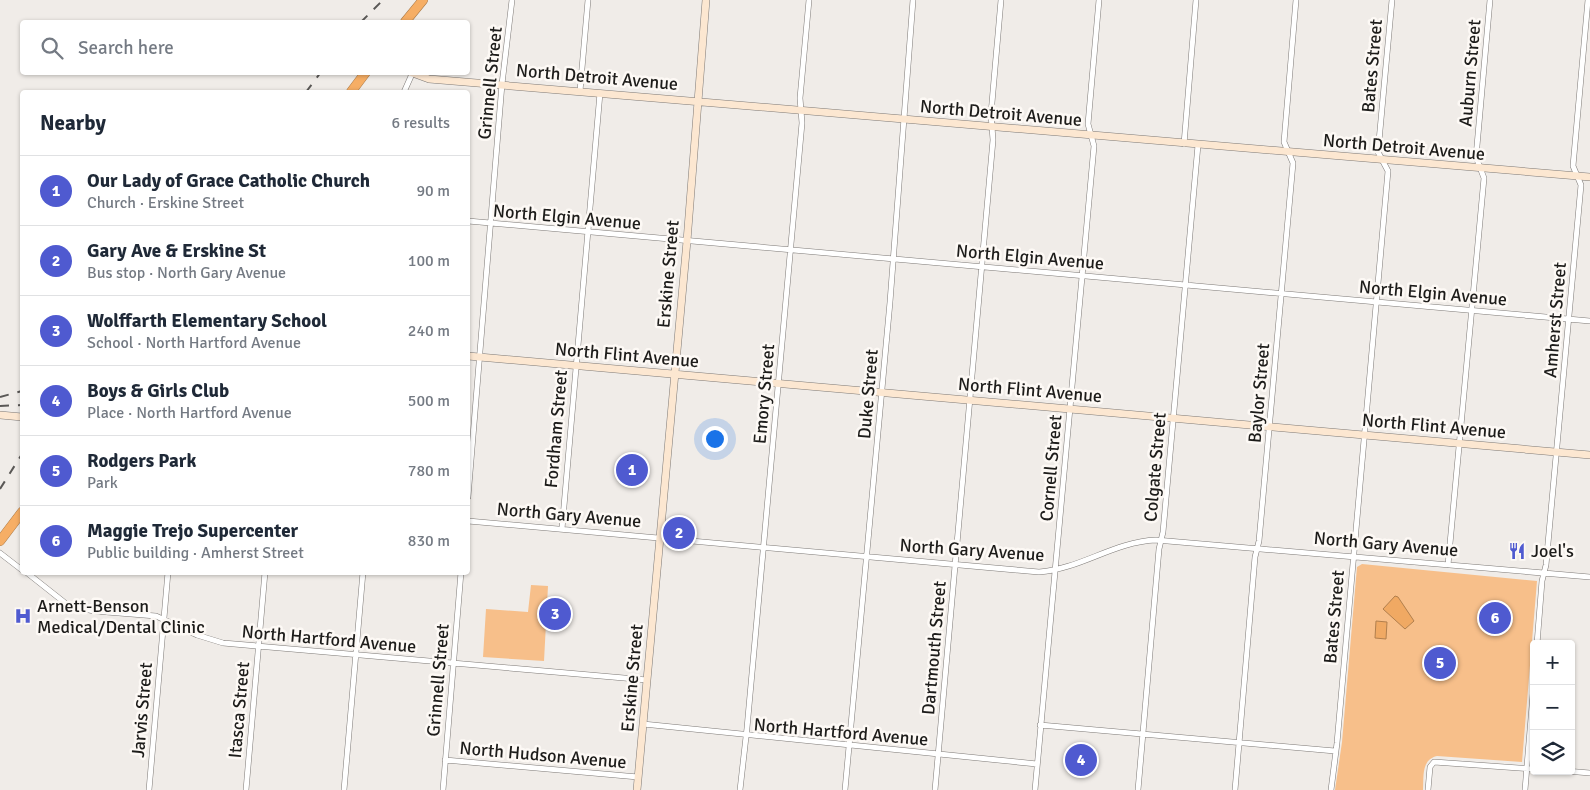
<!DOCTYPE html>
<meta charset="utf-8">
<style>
:root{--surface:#fff;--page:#f2f2f3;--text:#1f2937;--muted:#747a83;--line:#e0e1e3;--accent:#4f5ad0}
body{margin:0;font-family:Signika,sans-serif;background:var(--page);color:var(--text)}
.controls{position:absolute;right:15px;bottom:15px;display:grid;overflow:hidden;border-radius:5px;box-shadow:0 1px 4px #0004}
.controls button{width:45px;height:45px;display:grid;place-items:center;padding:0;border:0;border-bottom:1px solid var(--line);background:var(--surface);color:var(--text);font:25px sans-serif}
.you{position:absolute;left:714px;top:438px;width:18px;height:18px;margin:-12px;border:4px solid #fff;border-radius:50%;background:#1a73e8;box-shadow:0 0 0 8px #1a73e833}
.badge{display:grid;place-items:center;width:32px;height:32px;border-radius:50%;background:var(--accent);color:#fff;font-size:16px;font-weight:700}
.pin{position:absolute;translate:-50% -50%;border:2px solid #fff;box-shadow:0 1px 5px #0006}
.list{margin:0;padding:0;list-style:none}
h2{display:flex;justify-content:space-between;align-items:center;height:65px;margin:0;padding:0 20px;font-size:21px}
h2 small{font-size:16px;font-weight:400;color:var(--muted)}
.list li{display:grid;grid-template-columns:32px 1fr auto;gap:15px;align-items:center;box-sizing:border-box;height:70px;padding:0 20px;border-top:1px solid var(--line)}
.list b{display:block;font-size:19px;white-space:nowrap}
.list p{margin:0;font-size:16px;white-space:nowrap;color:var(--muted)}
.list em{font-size:16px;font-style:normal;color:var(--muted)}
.icon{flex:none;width:28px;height:28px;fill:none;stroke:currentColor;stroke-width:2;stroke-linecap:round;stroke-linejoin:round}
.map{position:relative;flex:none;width:1590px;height:790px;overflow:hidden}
.search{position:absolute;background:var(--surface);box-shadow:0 1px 4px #0004;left:20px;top:20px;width:450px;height:55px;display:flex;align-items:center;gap:12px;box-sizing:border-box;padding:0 18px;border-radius:5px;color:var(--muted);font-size:19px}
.panel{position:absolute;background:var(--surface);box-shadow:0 1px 4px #0004;left:20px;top:90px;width:450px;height:485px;border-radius:5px}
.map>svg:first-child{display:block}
</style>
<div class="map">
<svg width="1590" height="790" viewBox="0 0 1590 790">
<rect width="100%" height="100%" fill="#f0ece8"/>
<path fill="#f7bf8a" d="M1362,564L1537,581L1522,762L1437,756C1421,760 1424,776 1423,790H1335L1342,742L1357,567Z
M531,585L548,586L544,661L483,657L486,609L528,612Z"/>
<path fill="#f0a963" stroke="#b17f4d" d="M1395,596L1398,597L1414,621L1405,629L1383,609Z
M1376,621L1387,622L1386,639L1375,638Z"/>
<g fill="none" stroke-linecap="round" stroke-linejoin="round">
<g stroke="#7d7976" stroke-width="6">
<path id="street" d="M580,91L588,0
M404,92L412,74
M1184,144L1196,0
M468,221L1590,321
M468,497L502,84L512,0
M468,521L1039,572C1081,569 1113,542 1156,540L1590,577
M562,529L600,93
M0,553L22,570
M1448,565L1484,178L1476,157L1490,0
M26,572L69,606L94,611L156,616L197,635L223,643L647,680
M1537,644L1542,581L1546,565L1581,185L1573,166L1588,0
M643,724L1037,764
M1040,725L1335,751
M445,760L638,777
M1566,771L1590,773
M149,790L168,572
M246,790L265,572
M344,790L363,572
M443,790L461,572
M740,790L747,728L802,123L800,98L809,0
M845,790L890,302L913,0
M935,790L993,140L991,114L1001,0
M1035,790L1094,146L1088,124L1099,0
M1138,790L1159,549L1163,532L1198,145
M1235,790L1255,557L1259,541L1293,163L1284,142L1296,0
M1331,790L1337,743L1388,171L1378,152L1392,0
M1428,790L1430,767L1434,762L1534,769
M1525,790L1534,682"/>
</g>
<g stroke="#7d7976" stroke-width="8">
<path id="secondary" d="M410,72L429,79L1590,177
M468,356L1590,455
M0,415L22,417
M637,790L687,241L706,0"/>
</g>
<g stroke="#aa7b4b" stroke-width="10">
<path id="highway" d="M405,22L423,0
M351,92L366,72
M0,541L22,512"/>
</g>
<use href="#street" stroke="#fff" stroke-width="5"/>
<use href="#secondary" stroke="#fce7d1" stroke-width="7"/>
<use href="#highway" stroke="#f6ae65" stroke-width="9"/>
<path stroke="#5a5856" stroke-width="2" stroke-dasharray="9 9" stroke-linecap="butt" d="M361,22L383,0
M306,92L321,72
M0,397L22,391
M0,406L22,405
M0,489L22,454"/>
</g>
<defs>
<g id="restaurant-bare" transform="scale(1.35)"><path d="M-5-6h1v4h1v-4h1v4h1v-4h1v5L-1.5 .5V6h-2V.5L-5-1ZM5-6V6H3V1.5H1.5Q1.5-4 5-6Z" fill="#4f5ad0" stroke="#fdf9f5" stroke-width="2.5" paint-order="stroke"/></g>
<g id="hospital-bare" transform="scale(1.35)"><path d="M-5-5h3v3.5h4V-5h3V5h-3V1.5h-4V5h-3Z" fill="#4f5ad0" stroke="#fdf9f5" stroke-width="2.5" paint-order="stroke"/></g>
</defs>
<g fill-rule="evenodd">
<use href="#restaurant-bare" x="1517" y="551"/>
<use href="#hospital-bare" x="23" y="616"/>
</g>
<g text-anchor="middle" stroke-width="5" stroke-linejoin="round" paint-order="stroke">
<g font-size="18" fill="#1d1c1a" stroke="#fdf9f5">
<text transform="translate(1372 66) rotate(-85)" y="6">Bates Street</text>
<text transform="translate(1470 73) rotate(-85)" y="6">Auburn Street</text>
<text transform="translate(597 77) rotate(5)" y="6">North Detroit Avenue</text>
<text transform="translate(490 83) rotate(-84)" y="6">Grinnell Street</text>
<text transform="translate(1001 113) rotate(5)" y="6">North Detroit Avenue</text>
<text transform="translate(1404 147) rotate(5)" y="6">North Detroit Avenue</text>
<text transform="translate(567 217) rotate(5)" y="6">North Elgin Avenue</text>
<text transform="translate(1030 257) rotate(5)" y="6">North Elgin Avenue</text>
<text transform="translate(668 274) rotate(-85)" y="6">Erskine Street</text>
<text transform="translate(1433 293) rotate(5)" y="6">North Elgin Avenue</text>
<text transform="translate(1555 320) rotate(-85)" y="6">Amherst Street</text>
<text transform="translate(627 355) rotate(5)" y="6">North Flint Avenue</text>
<text transform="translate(1030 390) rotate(5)" y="6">North Flint Avenue</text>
<text transform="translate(1259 393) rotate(-85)" y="6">Baylor Street</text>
<text transform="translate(764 394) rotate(-85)" y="6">Emory Street</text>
<text transform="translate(868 394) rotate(-85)" y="6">Duke Street</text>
<text transform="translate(1434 426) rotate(5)" y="6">North Flint Avenue</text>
<text transform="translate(556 429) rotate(-85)" y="6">Fordham Street</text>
<text transform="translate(1155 467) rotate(-85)" y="6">Colgate Street</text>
<text transform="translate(1051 468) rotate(-85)" y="6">Cornell Street</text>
<text transform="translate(569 515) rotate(5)" y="6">North Gary Avenue</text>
<text transform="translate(1386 544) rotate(5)" y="6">North Gary Avenue</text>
<text transform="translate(972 550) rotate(4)" y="6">North Gary Avenue</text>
<text transform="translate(1334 617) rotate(-85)" y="6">Bates Street</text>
<text transform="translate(329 639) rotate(5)" y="6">North Hartford Avenue</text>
<text transform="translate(934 648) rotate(-85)" y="6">Dartmouth Street</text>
<text transform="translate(632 678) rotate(-85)" y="6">Erskine Street</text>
<text transform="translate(438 680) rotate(-85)" y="6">Grinnell Street</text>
<text transform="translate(142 710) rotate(-85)" y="6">Jarvis Street</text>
<text transform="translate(239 710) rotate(-85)" y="6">Itasca Street</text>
<text transform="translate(841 732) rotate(5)" y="6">North Hartford Avenue</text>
<text transform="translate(543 755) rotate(5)" y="6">North Hudson Avenue</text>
</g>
<g font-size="18" fill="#1d1c1a" stroke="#fdf9f5" text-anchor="start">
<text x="1531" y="557">Joel's</text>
<text x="37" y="612">Arnett-Benson<tspan x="37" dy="21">Medical/Dental Clinic</tspan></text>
</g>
</g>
</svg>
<div class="controls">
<button>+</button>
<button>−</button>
<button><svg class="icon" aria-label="layers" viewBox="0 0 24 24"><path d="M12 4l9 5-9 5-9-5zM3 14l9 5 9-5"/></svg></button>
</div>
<div class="you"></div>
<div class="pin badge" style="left:632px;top:470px">1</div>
<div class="pin badge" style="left:679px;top:533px">2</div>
<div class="pin badge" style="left:555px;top:614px">3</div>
<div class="pin badge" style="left:1081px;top:760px">4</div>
<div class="pin badge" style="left:1440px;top:663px">5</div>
<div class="pin badge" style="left:1495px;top:618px">6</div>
<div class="search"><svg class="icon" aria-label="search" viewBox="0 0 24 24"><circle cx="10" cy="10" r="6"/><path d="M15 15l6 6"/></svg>Search here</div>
<section class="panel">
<h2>Nearby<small>6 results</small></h2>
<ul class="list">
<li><span class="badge">1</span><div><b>Our Lady of Grace Catholic Church</b><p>Church · Erskine Street</p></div><em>90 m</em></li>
<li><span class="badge">2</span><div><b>Gary Ave &amp; Erskine St</b><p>Bus stop · North Gary Avenue</p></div><em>100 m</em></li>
<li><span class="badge">3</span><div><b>Wolffarth Elementary School</b><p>School · North Hartford Avenue</p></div><em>240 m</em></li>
<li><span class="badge">4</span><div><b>Boys &amp; Girls Club</b><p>Place · North Hartford Avenue</p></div><em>500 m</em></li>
<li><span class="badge">5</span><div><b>Rodgers Park</b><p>Park</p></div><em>780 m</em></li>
<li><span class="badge">6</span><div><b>Maggie Trejo Supercenter</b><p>Public building · Amherst Street</p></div><em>830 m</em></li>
</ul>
</section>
</div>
